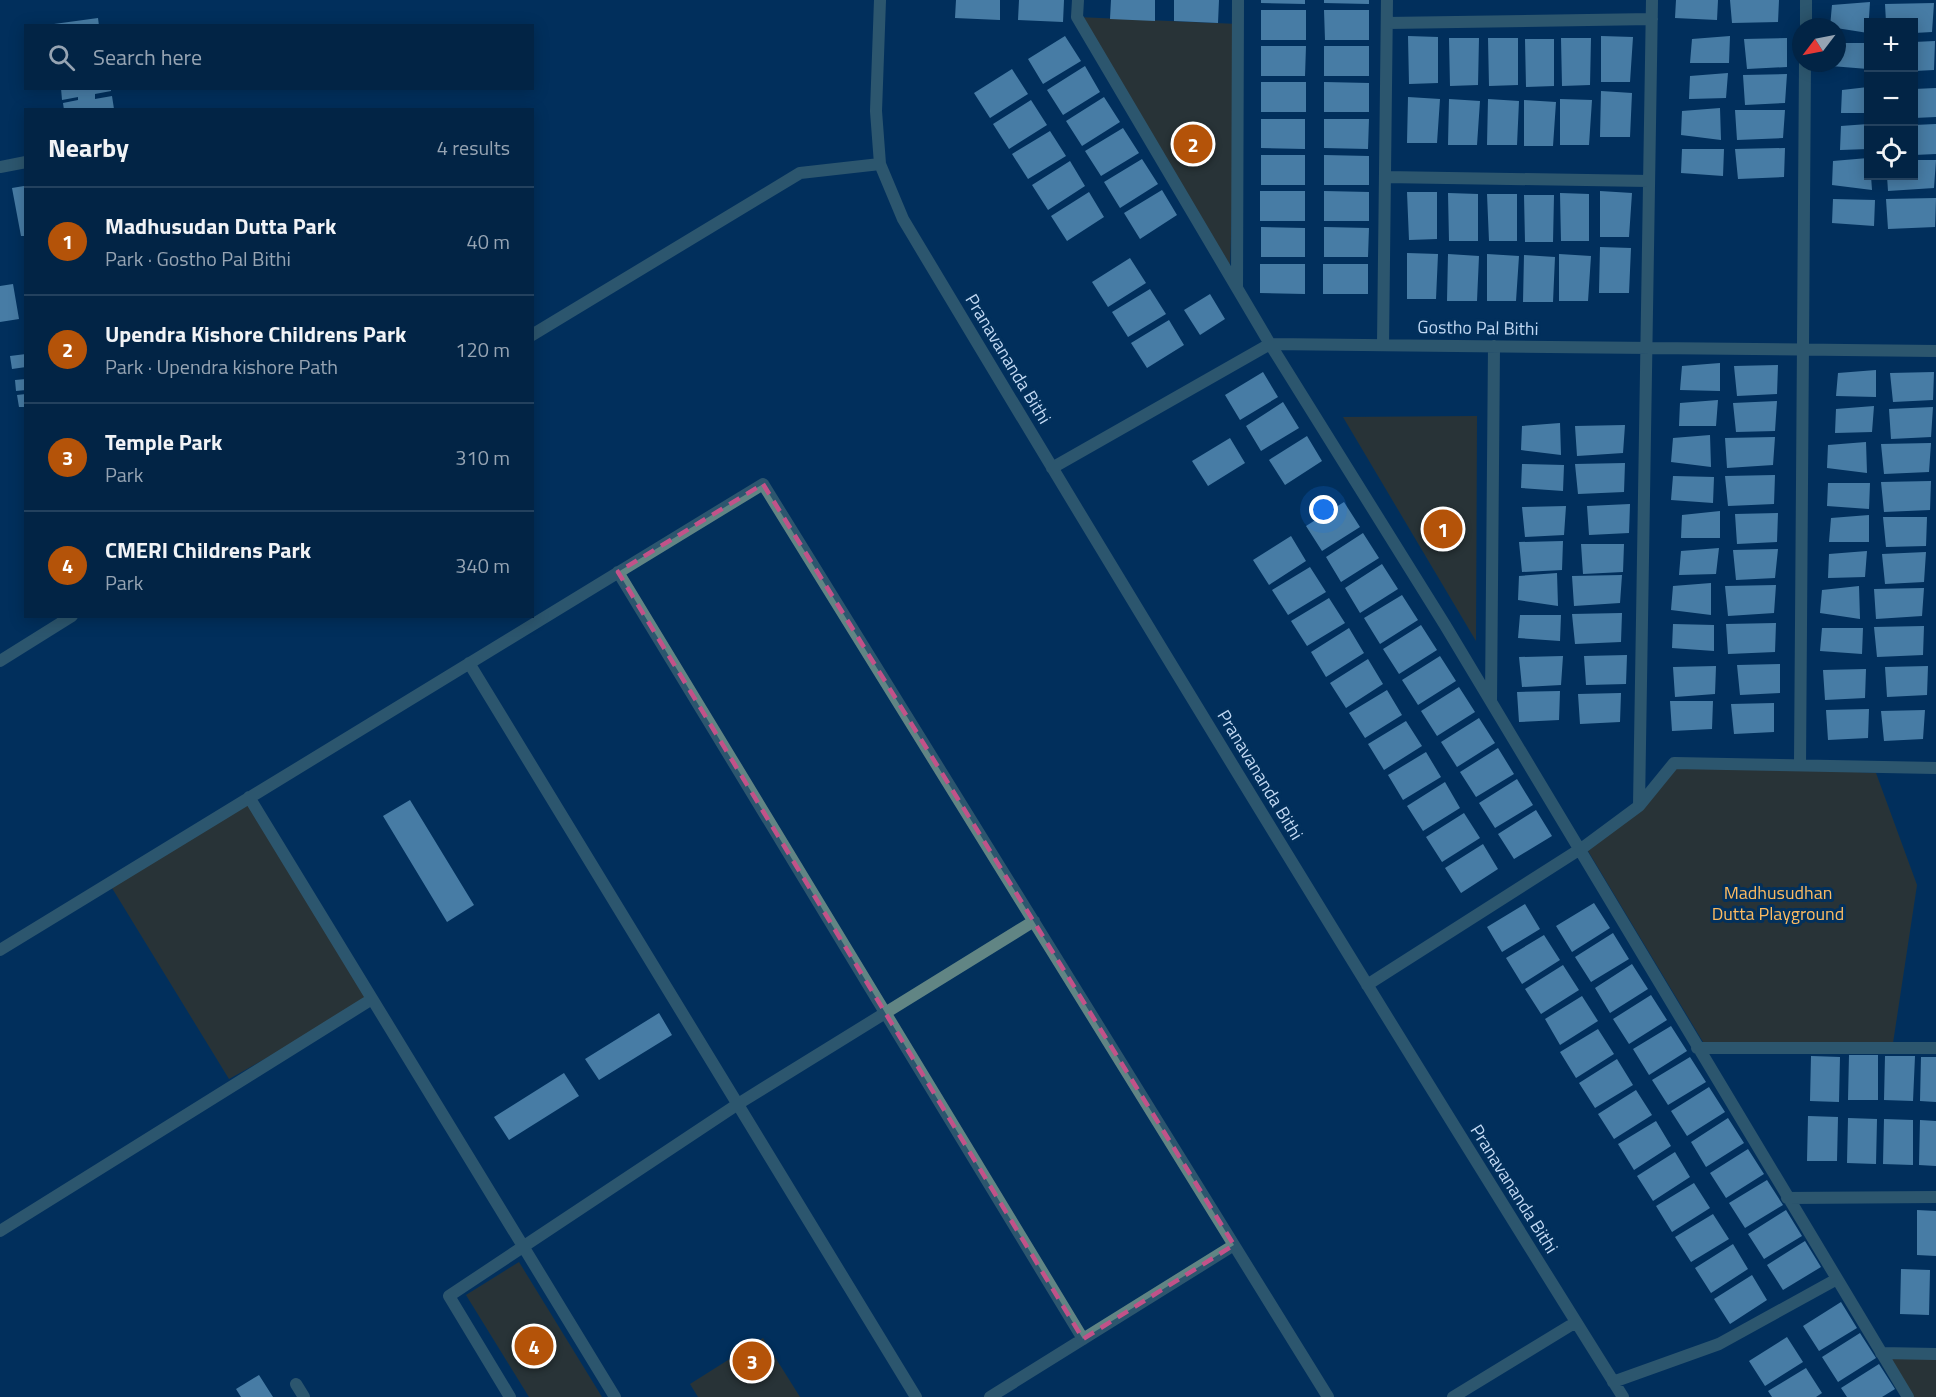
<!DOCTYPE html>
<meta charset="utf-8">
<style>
:root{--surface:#022445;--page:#0c2c4c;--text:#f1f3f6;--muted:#96a4b3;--line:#23415e;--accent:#b45309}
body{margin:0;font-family:"Titillium Web",sans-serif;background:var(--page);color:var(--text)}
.controls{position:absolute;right:18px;top:18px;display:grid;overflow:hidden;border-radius:0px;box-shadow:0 3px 15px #0003}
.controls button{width:54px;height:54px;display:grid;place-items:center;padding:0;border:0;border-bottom:2px solid var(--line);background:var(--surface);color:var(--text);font:30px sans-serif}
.compass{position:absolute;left:1792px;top:18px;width:54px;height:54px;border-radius:50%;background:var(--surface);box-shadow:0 3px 15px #0003;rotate:238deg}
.you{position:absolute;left:1324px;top:510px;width:21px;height:21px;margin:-15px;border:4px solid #fff;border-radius:50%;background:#1a73e8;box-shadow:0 0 0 9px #1a73e833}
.badge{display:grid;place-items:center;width:39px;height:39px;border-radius:50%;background:var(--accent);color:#fff;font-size:20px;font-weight:700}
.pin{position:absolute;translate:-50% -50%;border:3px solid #fff;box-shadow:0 2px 6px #0006}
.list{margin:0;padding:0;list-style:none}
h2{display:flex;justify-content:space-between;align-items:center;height:78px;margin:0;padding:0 24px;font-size:26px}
h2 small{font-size:20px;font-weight:400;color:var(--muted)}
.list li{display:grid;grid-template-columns:39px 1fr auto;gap:18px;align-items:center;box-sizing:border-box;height:108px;padding:0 24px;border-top:2px solid var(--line)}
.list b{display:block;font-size:22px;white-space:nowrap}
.list p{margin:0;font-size:20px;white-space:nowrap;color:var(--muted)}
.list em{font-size:20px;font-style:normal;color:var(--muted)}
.icon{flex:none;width:33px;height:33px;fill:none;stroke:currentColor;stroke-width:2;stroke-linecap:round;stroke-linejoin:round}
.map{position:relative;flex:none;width:1936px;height:1397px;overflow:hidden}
.search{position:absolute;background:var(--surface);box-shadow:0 3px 15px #0003;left:24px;top:24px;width:510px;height:66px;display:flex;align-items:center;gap:15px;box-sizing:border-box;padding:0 21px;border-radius:0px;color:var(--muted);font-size:22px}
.panel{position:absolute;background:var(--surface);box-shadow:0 3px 15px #0003;left:24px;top:108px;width:510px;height:510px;border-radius:0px}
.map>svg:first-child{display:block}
</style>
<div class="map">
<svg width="1936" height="1397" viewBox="0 0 1936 1397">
<rect width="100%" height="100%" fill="#02305c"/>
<path fill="#573909" d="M1077,17L1238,24L1230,265Z
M1477,416L1476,641L1343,417Z
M1682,763L1876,773L1917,885L1893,1043L1703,1042L1585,846Z
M249,797L372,999L229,1079L112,888Z
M519,1262L602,1397H529L466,1295Z
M763,1338L800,1397H698L690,1384Z
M1881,1353L1936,1354V1397H1908Z"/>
<path fill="#9cdafd" d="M956,0H1000V20L955,18Z
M1019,0H1064L1063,22L1018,20Z
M1111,0H1155V21L1110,19Z
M1174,0H1219L1218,23L1174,21Z
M1261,0H1305V4L1261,3Z
M1324,0H1369V4L1324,3Z
M1676,0H1718L1717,20L1675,18Z
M1730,0H1779L1778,22L1732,23Z
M1870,2L1868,33L1830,27L1832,5Z
M1934,3L1932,32L1914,33V22H1886L1885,4Z
M1261,10H1306V40H1261Z
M1324,10H1369V40H1325Z
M98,18L99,26H54V24Z
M1065,36L1081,61L1043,84L1028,59Z
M1408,36L1438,37V83L1409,84Z
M1601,36L1633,37L1630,82H1601Z
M1730,36L1729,63H1690L1692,39Z
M1449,38H1479L1478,85L1450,86Z
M1488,38H1518V85L1489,86Z
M1561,38H1591L1590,85L1562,86Z
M1787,38V67L1747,69L1744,39Z
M1525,39H1554V86L1526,87Z
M1935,41L1934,70L1914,71V42Z
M1837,43H1868V69L1831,66V63H1837Z
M1261,46H1306L1305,76H1261Z
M1324,46H1369V76H1324Z
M1085,66L1100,92L1063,115L1047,90Z
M1012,69L1028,94L990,118L974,93Z
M1728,73L1726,98L1689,99L1690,76Z
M1787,74L1785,103L1745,105L1743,75Z
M1261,82H1306V112H1261Z
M1324,82L1369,83V112H1324Z
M1868,87V113H1841L1842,90Z
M61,88H111V91L95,94V99L112,96L114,109L64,110L63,103L78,100V97L62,100Z
M1936,88V117L1914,118V89Z
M1601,91L1632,93L1630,137H1600Z
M1104,97L1120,122L1082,146L1066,121Z
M1408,97L1440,99L1437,143H1407Z
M1449,99L1480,101L1477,145H1448Z
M1488,99L1519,101L1517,145H1487Z
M1560,99L1592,100L1589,145H1560Z
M1031,100L1047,125L1009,149L993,124Z
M1524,100L1556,102L1553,146H1524Z
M1720,108L1721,140L1681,135L1682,111Z
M1735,110H1785L1783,138L1737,140Z
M1261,119H1305V149L1261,148Z
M1324,119H1369L1368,149L1324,148Z
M1868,124V149L1840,150L1841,126Z
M1936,124V154L1914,155V125Z
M1123,128L1139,153L1101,176L1085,151Z
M1050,131L1066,156L1028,179L1012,154Z
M1785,148L1784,177L1738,179L1735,149Z
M1682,149H1724L1723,176L1681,173Z
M1261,155H1305V185H1261Z
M1324,155L1369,156V185H1324Z
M1868,158V176H1871L1872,190L1832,185L1833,161Z
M1142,159L1158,184L1120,208L1104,182Z
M1914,160H1936L1934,188L1888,191L1887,176H1914Z
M1070,161L1085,186L1048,210L1032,185Z
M24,186L26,236H21L12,188Z
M1162,190L1177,215L1140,239L1124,213Z
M1260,191H1305V221H1260Z
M1324,191L1369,192V221H1324Z
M1600,191L1632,193L1629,237H1600Z
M1089,192L1104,217L1067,241L1051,216Z
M1407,192H1437V239L1409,240Z
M1448,193L1478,194V241H1449Z
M1560,193L1589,194V241H1561Z
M1487,194H1517V241H1489Z
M1524,195H1554L1553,242H1525Z
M1936,198L1935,227L1888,229L1886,199Z
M1833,199L1875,200L1874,226L1832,223Z
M1261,227L1305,228V257H1261Z
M1324,227L1369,228L1368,257H1324Z
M1600,247L1631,248L1629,293H1599Z
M1407,253L1438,254L1436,299H1407Z
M1448,254L1479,256L1477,301H1447Z
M1487,254L1519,256L1516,301H1487Z
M1559,254L1591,256L1588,301H1559Z
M1524,255L1555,257L1553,302H1523Z
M1130,258L1146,283L1108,307L1092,282Z
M1260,264H1305V294L1260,293Z
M1323,264H1368V294H1323Z
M13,284L19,319L0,322V286Z
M1150,289L1166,314L1128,337L1112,312Z
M1210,294L1225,319L1200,335L1184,310Z
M1169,320L1184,345L1147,368L1131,343Z
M26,354V367L12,369L10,356Z
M1720,363V391L1680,390L1682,366Z
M1778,365L1777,394L1737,396L1734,366Z
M1876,370V397L1836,396L1838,373Z
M1263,372L1278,397L1240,420L1225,395Z
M1934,372L1933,400L1893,402L1890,373Z
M26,379V390L16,391L15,380Z
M26,394V407H19L17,395Z
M1718,400L1716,426H1679L1680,403Z
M1777,401L1775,431L1736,432L1733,403Z
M1283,402L1299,428L1261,451L1246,426Z
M1874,406L1872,432L1835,433L1836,409Z
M1933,407L1931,437L1891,439L1889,409Z
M1560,423L1561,455L1521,450L1522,426Z
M1625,425L1623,453L1577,456L1575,426Z
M1710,435L1711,467L1671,462L1673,438Z
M1307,436L1322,461L1285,485L1269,460Z
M1775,437L1773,465L1727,468L1725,438Z
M1230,438L1245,463L1208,486L1192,461Z
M1866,442L1867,473L1827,468L1828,445Z
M1931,443L1929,472L1884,474L1881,444Z
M1625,463L1624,492L1578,494L1575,464Z
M1522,464L1564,465L1563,491L1521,488Z
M1775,475L1774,504L1728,506L1725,476Z
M1673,476L1714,477L1713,503L1671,500Z
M1931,481L1930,510L1884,512L1881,482Z
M1828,483H1870L1869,509L1827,506Z
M1344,502L1360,527L1322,551L1306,526Z
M1630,504L1629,533L1589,535L1587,506Z
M1566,506L1564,535L1525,537L1522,507Z
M1720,511V538H1681L1682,515Z
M1778,513L1777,542L1737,544L1735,514Z
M1869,515V542H1829L1831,518Z
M1883,517H1927L1926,546L1886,547Z
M1363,533L1379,558L1341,582L1326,557Z
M1291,536L1306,561L1269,585L1253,560Z
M1563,541L1562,570L1522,572L1519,542Z
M1581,544H1624L1623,572L1583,574Z
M1719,548L1716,574L1679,575L1681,551Z
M1778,549L1775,578L1736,580L1733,550Z
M1867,551L1865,577L1828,578L1829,554Z
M1926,552L1924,582L1885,584L1882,554Z
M1382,564L1398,589L1360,613L1345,588Z
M1310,567L1326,592L1288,615L1272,590Z
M1557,573L1558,606L1518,600L1519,576Z
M1622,575L1620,603L1574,606L1572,576Z
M1711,583V615L1671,610L1673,586Z
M1776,585L1774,613L1728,616L1725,586Z
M1859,586L1860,619L1820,613L1822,590Z
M1924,588L1922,616L1876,619L1874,589Z
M1402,595L1418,620L1380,644L1364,618Z
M1329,598L1345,623L1307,646L1291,621Z
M1622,613L1621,642L1575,644L1572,614Z
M1520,615H1561L1560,641L1518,638Z
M1776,623L1775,652L1728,654L1726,624Z
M1673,624L1714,625V651L1672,648Z
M1421,625L1437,650L1399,674L1383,649Z
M1924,626L1923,655L1877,657L1874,627Z
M1349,628L1364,653L1326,677L1311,652Z
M1822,628H1863L1862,654L1820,651Z
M1627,655L1626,684L1586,685L1584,656Z
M1440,656L1456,681L1418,705L1402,680Z
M1563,656L1561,685L1522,687L1519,657Z
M1368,659L1383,684L1346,708L1330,683Z
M1780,664V693L1740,695L1737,665Z
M1716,666L1715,694L1675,697L1673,667Z
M1928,666L1927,695L1887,697L1885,667Z
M1866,669L1865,698L1825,700L1823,670Z
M1459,687L1475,712L1437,736L1421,711Z
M1387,690L1402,715L1365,738L1349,713Z
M1560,691L1559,720L1519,722L1517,692Z
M1621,693L1620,722L1580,724L1578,694Z
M1670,701H1713L1712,729L1672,731Z
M1774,703V732L1734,734L1731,704Z
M1869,709L1868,738L1828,740L1826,710Z
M1925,710L1923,739L1884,741L1881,711Z
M1479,718L1495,743L1457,767L1441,742Z
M1406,721L1422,746L1384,770L1368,744Z
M1498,748L1514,774L1476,797L1460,772Z
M1426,752L1441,777L1403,800L1388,775Z
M1517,779L1533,805L1495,828L1479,803Z
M1445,782L1460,808L1423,831L1407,806Z
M410,800L474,905L447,922L383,816Z
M1536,810L1552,836L1514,859L1498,834Z
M1464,813L1480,838L1442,862L1426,837Z
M1483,844L1498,869L1461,893L1445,868Z
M1594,903L1610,928L1572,952L1556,926Z
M1525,904L1540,929L1502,952L1487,927Z
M1613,933L1629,959L1591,982L1575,957Z
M1544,935L1560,960L1522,984L1506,958Z
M1632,964L1648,989L1610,1013L1595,988Z
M1563,965L1579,990L1541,1014L1525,989Z
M1651,995L1667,1020L1629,1044L1613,1019Z
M1582,996L1598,1021L1560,1045L1545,1019Z
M659,1013L672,1035L599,1080L585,1059Z
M1671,1026L1687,1051L1649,1075L1633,1049Z
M1598,1029L1614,1054L1576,1078L1560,1052Z
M1849,1055H1878V1100H1848Z
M1811,1056L1840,1057L1839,1102L1810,1101Z
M1885,1056H1915L1913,1101L1884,1100Z
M1690,1057L1706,1082L1668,1105L1652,1080Z
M1921,1057H1936V1102L1920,1101Z
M1617,1059L1633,1085L1595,1108L1579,1083Z
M564,1073L579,1096L509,1140L494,1117Z
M1709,1087L1725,1112L1687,1136L1671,1111Z
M1636,1090L1652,1115L1614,1139L1598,1114Z
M1808,1116L1838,1117L1837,1161H1807Z
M1728,1118L1744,1143L1706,1167L1691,1142Z
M1848,1118L1877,1119L1876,1164L1847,1163Z
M1884,1119L1913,1120V1165L1883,1164Z
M1920,1120L1936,1121V1166L1919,1165Z
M1656,1121L1671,1146L1634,1170L1618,1144Z
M1748,1149L1764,1174L1726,1198L1710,1173Z
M1675,1152L1690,1177L1653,1201L1637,1176Z
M1767,1180L1783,1205L1745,1228L1729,1203Z
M1694,1183L1710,1208L1672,1232L1656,1206Z
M1786,1210L1802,1236L1764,1259L1748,1234Z
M1917,1210L1936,1211V1256L1917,1255Z
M1713,1214L1729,1239L1691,1262L1675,1237Z
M1805,1241L1821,1267L1783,1290L1767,1265Z
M1733,1244L1748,1269L1711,1293L1695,1268Z
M1901,1269L1930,1270L1929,1315L1900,1314Z
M1752,1275L1767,1300L1730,1324L1714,1299Z
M1841,1302L1857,1328L1819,1351L1803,1326Z
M1860,1333L1876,1358L1838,1382L1822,1357Z
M1787,1337L1803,1362L1765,1386L1749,1361Z
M1879,1364L1895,1389L1882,1397H1847L1841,1388Z
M1806,1368L1822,1393L1816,1397H1772L1768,1391Z
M259,1375L273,1397H241L236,1389Z"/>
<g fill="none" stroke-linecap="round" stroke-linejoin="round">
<path stroke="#618584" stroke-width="12" d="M880,0L876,111L880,164L903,219C1139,614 1379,1007 1623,1397
M1078,0L1077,17L1270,344L1445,625L1908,1397
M1387,23L1652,19
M1806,27V0
M0,167L26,162
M1385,177L1649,181
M1237,286L1238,0
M532,335L800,173L880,164
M1383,345L1387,0
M1052,468L1270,344L1936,351
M618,572L1083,1339
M0,661L72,616
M469,663L916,1397
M1491,702L1494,346
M1800,765L1805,63
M249,797L615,1397
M1639,806L1652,0
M0,950L763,484L1328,1397
M1367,985L1585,846L1639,806L1674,763L1936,768
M1697,1048H1936
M1787,1198L1936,1197
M0,1231L372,999
M1881,1353L1936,1354
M1613,1382L1719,1344L1837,1279
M296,1384L304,1397
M510,1397L449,1296L738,1104L1034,921
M990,1397L1234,1245
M1453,1397L1576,1322"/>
</g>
<path d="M0 0H1936V1397H0ZM763,484L1234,1245L1083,1339L618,572Z" fill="#02305c" fill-opacity=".55" fill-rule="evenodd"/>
<path fill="none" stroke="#c25289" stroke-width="4.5" stroke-dasharray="12 8" stroke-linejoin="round" d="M763,484L1234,1245L1083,1339L618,572Z"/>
<g text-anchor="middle" stroke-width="6" stroke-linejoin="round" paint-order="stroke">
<g font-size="18" fill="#c1d8f3" stroke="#02305c">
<text transform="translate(1478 328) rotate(1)" y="6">Gostho Pal Bithi</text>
<text transform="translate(1008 359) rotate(59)" y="6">Pranavananda Bithi</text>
<text transform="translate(1260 775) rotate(59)" y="6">Pranavananda Bithi</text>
<text transform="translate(1514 1189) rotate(58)" y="6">Pranavananda Bithi</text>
</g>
<g font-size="18" fill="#fcbb61" stroke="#02305c">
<text x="1778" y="899">Madhusudhan<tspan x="1778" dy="21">Dutta Playground</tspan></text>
</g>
</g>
</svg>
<div class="controls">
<button>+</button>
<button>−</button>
<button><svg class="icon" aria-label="locate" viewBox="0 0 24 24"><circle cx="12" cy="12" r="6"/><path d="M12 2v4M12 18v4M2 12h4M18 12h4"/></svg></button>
</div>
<svg class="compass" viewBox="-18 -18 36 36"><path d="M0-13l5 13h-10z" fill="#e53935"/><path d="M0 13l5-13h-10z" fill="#96a4b3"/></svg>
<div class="you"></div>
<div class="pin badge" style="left:1443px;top:529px">1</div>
<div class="pin badge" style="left:1193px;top:144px">2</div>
<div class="pin badge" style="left:752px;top:1361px">3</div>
<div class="pin badge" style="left:534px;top:1346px">4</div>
<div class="search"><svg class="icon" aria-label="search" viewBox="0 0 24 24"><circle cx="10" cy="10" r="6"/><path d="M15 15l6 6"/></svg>Search here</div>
<section class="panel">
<h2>Nearby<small>4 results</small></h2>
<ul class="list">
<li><span class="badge">1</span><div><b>Madhusudan Dutta Park</b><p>Park · Gostho Pal Bithi</p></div><em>40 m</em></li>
<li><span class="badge">2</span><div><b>Upendra Kishore Childrens Park</b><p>Park · Upendra kishore Path</p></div><em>120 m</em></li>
<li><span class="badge">3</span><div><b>Temple Park</b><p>Park</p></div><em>310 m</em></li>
<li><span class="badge">4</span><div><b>CMERI Childrens Park</b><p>Park</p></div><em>340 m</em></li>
</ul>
</section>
</div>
